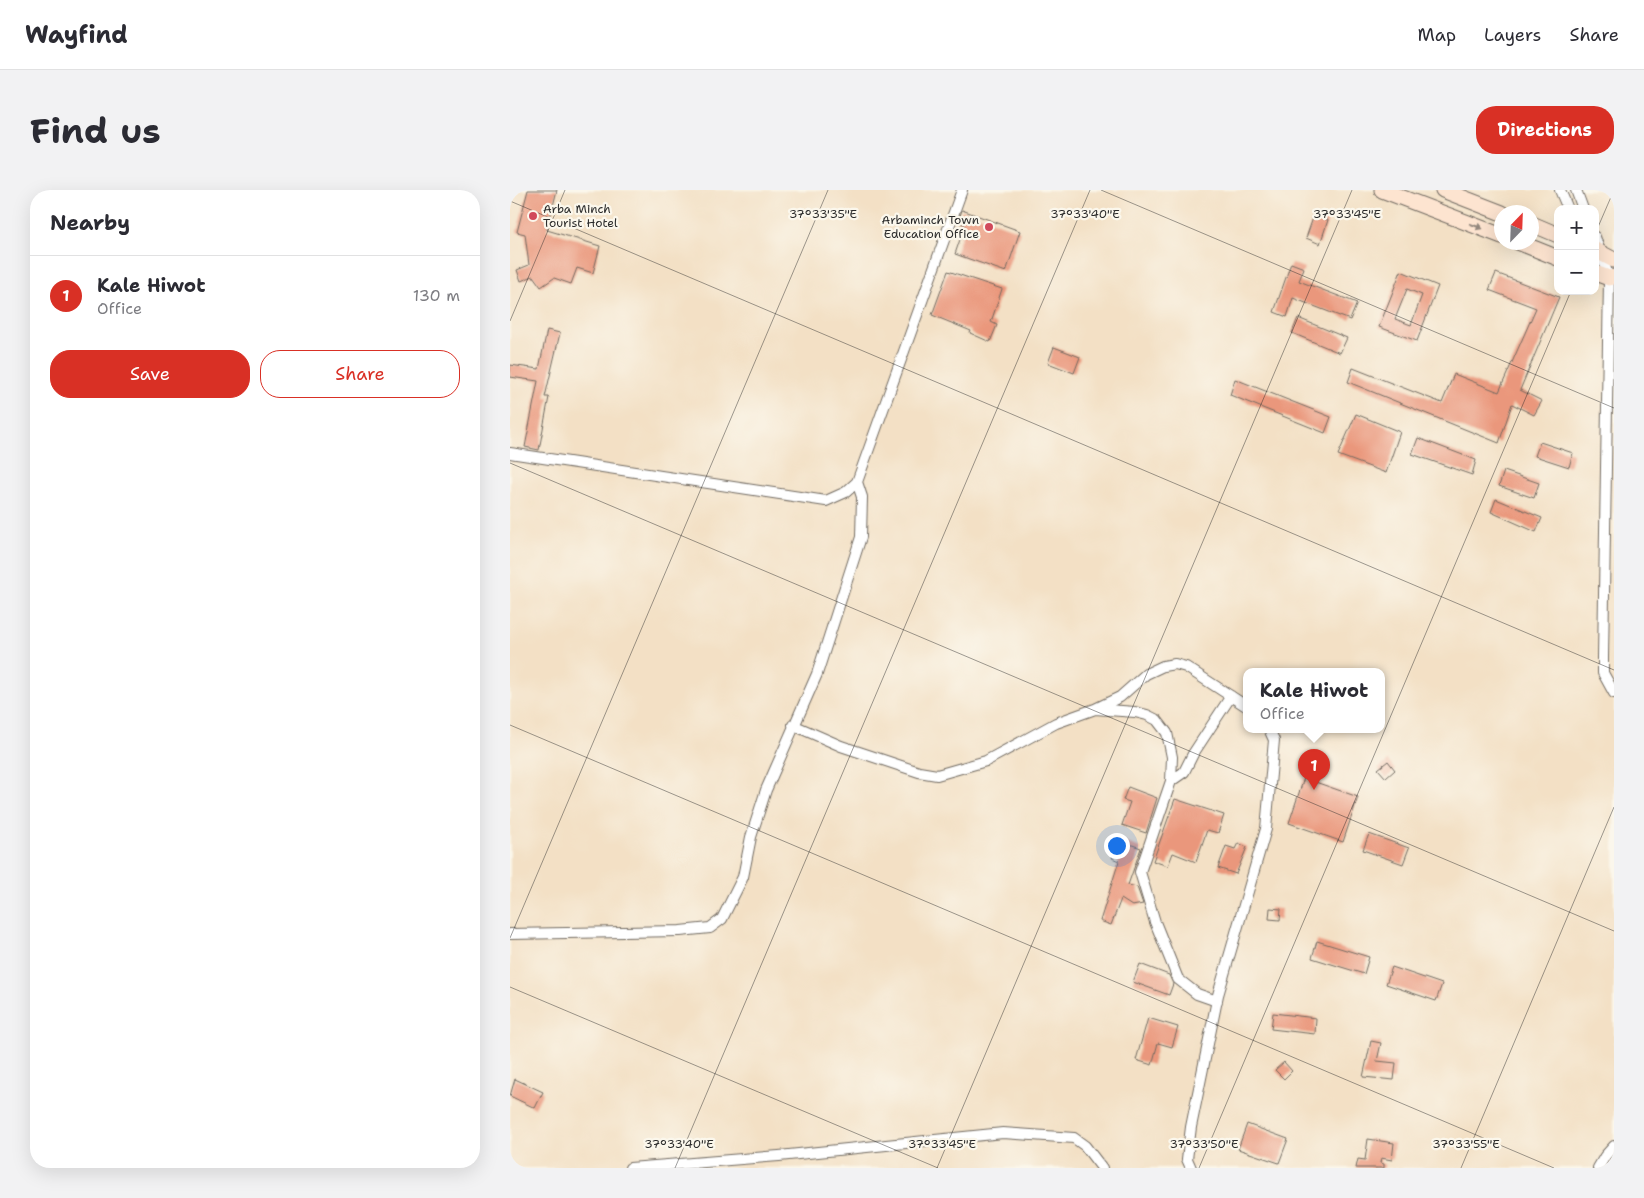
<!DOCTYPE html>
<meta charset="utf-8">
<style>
:root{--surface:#fff;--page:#f2f2f3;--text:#2b2b33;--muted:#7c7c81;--line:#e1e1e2;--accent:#d93025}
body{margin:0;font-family:"Shantell Sans",sans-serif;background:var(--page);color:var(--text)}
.controls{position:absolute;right:15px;top:15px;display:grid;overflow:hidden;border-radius:10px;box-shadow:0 5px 20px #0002}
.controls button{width:45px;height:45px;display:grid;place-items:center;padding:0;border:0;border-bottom:1px solid var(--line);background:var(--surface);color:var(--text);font:25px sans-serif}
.compass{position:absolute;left:984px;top:15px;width:45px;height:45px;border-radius:50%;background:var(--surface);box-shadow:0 5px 20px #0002;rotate:23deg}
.you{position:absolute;left:606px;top:655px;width:18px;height:18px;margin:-12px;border:4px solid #fff;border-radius:50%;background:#1a73e8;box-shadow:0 0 0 8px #1a73e833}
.badge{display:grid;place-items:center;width:32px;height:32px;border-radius:50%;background:var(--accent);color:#fff;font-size:16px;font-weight:700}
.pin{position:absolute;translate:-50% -41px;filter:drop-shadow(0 1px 2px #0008)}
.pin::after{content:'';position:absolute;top:26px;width:18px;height:15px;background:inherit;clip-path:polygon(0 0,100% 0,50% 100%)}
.popup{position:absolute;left:733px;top:478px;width:142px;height:65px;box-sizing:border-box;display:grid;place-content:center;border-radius:10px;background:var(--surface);filter:drop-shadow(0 1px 4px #0005);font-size:16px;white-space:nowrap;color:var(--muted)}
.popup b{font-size:19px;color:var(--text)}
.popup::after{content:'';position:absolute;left:50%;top:100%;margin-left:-10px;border:10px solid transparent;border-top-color:var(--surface)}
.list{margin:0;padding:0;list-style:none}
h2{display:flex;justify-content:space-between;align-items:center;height:65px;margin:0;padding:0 20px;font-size:21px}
h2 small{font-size:16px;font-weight:400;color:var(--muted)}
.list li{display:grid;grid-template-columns:32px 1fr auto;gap:15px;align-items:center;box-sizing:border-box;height:80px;padding:0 20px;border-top:1px solid var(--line)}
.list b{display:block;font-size:19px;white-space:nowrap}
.list p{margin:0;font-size:16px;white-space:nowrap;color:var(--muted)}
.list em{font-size:16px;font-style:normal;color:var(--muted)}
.actions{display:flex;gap:10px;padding:15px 20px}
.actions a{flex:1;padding:11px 0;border:1px solid var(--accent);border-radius:20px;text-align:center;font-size:18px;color:var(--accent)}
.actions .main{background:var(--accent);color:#fff}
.map{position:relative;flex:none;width:1104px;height:978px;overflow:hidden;border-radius:20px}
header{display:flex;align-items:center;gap:30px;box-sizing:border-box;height:70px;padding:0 25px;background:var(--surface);border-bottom:1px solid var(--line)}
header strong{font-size:24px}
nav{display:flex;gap:28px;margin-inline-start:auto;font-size:18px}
.intro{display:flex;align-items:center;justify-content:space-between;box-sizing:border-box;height:120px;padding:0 30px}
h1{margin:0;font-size:35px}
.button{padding:12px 22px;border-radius:20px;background:var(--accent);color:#fff;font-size:18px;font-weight:700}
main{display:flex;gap:30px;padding:0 30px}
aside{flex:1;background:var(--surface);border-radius:20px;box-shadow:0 5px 20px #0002}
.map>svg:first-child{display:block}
</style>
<header>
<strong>Wayfind</strong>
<nav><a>Map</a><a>Layers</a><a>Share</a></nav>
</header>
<div class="intro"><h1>Find us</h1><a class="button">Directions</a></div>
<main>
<aside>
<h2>Nearby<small></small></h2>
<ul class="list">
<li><span class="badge">1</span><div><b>Kale Hiwot</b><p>Office</p></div><em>130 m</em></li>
</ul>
<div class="actions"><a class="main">Save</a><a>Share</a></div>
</aside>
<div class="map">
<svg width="1104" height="978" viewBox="0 0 1104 978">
<rect width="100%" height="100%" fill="#fbf7ec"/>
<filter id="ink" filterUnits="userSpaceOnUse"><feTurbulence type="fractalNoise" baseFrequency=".02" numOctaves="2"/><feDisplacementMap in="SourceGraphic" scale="10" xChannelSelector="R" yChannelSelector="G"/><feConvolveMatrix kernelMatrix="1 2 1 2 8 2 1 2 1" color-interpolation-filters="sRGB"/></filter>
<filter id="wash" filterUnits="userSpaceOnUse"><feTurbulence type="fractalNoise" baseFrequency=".0096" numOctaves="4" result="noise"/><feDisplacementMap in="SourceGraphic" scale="20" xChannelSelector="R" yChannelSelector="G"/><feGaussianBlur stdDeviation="1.12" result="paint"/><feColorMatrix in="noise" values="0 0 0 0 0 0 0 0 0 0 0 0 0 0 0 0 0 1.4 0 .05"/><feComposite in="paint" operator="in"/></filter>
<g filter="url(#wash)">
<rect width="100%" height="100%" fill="#f3e0c5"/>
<g id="blocks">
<path fill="#ea977b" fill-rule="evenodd" d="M18,0H47L37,40L90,56L83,83L67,78L61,94L44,88L31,97L23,86L11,91L7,80L19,75L15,44L7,42Z
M452,20L510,41L496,82L445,64L455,35L448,32Z
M804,25L818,30L810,54L796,48Z
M781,73L794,78L789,91L847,113L840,130L783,108L777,127L764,122Z
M438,81L492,99L481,132L487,135L480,152L460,143L461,141L422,125Z
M891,81L928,96L907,151L869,137ZM897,99L912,105L901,135L885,129Z
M986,83L1049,107L1010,200L1032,211L1024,225L1002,214L989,253L838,192L843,178L932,213L944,184L989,202L1026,118L979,100Z
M788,128L837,148L830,163L782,143Z
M37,140L50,143L35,207H39L29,260L15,257L28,191L0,187V175L29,179Z
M544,157L570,167L564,183L538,173Z
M725,189L821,227L815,243L720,205Z
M846,224L890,242L876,283L828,265Z
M908,248L966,270L962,285L902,264Z
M1030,252L1063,263L1059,277L1025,266Z
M994,281L1029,293L1024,308L989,296Z
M986,309L1032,328L1026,342L981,322Z
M878,571L885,580L876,588L868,579Z
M794,588L848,607L833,652L779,633Z
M618,597L647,608L636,643L612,635L620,612L613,610Z
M665,609L714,625L708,643L697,640L686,672L663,663L658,676L643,671Z
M859,644L899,658L893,674L853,660Z
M608,650L631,658L618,695L627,697L633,714L622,716L611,709L601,735L590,731L609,671L602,668Z
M728,653L737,657L726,684L708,678L716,656L725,659Z
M760,718L771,719L770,730L759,729Z
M807,751L859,767L854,784L802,768Z
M630,774L659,785L663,794L659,805L623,792Z
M882,777L932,794L926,811L876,794Z
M763,823L806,828L805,844L761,839Z
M638,828L668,837L662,857L648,853L642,875L626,870Z
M861,851L871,853L867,871L886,873L884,890L853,887Z
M774,872L782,881L774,889L765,880Z
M5,889L33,902L25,918L0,906Z
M737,934L778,949L769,973L728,959Z
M858,949L884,953L882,970L871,968L870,973L874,974V978H846L848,969L855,970Z"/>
</g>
</g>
<g filter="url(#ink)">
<use href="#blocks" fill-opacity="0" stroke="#716a61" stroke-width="1"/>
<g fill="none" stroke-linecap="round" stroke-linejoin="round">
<g stroke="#716a61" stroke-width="12">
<path id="minor" d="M1050,0L1058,19
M1066,0L1073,19
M1085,47L1099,88L1093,468V483L1104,503
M0,263L316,311L336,302L347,292L452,0
M585,519L625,522L637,525L647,530L657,543L662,567L661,591L630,682L645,732L668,789L687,804L707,811
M283,535L331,556L409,582L427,585L476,571L546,533L585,519L610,507L636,484L653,476L665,474L676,477L736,516
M661,591L674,582L683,564L721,506
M0,744L170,741L200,738L212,729L233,687L241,647L256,600L307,484L351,347L352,307L347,292
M120,978L269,966L493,943L564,948L575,956L592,978
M681,978L677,969L681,937L708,805L756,639L764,550L759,539
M1088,978L1095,966L1104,956"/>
</g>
<g stroke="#716a61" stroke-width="17">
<path id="secondary" d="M872,0L992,46
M933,0L992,23
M1022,34L1048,45
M1008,52L1048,68
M1085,60L1104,70
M1085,83L1099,88L1104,87"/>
</g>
<use href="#minor" stroke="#fff" stroke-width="10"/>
<use href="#secondary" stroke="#fde4d0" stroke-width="15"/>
</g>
<defs><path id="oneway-solid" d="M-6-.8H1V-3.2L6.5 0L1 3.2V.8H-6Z" transform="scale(1.25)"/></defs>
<use fill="#94887e" href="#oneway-solid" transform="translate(966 36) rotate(21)"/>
</g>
<path fill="none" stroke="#2b2b2b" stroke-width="1" stroke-opacity="0.45" d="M591,0L1104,218M0,11L1104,480M1085,44L1104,0M0,131L55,0M0,273L1104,741M0,535L1044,978M0,748L318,0M0,797L428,978M165,978L580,0M427,978L842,0M689,978L1061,101M951,978L1104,617"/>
<g fill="#d1495b" stroke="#fbf7ec" stroke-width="2">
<circle cx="23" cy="26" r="5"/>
<circle cx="479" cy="37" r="5"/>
</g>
<g text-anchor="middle" stroke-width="4.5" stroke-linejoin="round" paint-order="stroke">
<g font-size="12" fill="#2b2b2b" stroke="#fbf7ec" text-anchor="start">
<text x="33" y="23">Arba Minch<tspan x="33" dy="14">Tourist Hotel</tspan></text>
<text x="469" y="34" text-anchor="end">Arbaminch Town<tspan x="469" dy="14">Education Office</tspan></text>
</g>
</g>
<g font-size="12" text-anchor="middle" fill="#2b2b2b" stroke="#fbf7ec" stroke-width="4.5" stroke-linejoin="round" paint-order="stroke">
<text x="313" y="28">37°33'35"E</text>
<text x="575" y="28">37°33'40"E</text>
<text x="837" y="28">37°33'45"E</text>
<text x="169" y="958">37°33'40"E</text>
<text x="432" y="958">37°33'45"E</text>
<text x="694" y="958">37°33'50"E</text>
<text x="956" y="958">37°33'55"E</text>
</g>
</svg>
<div class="controls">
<button>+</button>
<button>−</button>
</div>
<svg class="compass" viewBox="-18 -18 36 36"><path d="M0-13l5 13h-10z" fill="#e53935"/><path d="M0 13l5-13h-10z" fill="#7c7c81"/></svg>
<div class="you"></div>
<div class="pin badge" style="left:804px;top:600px">1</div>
<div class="popup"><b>Kale Hiwot</b>Office</div>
</div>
</main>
